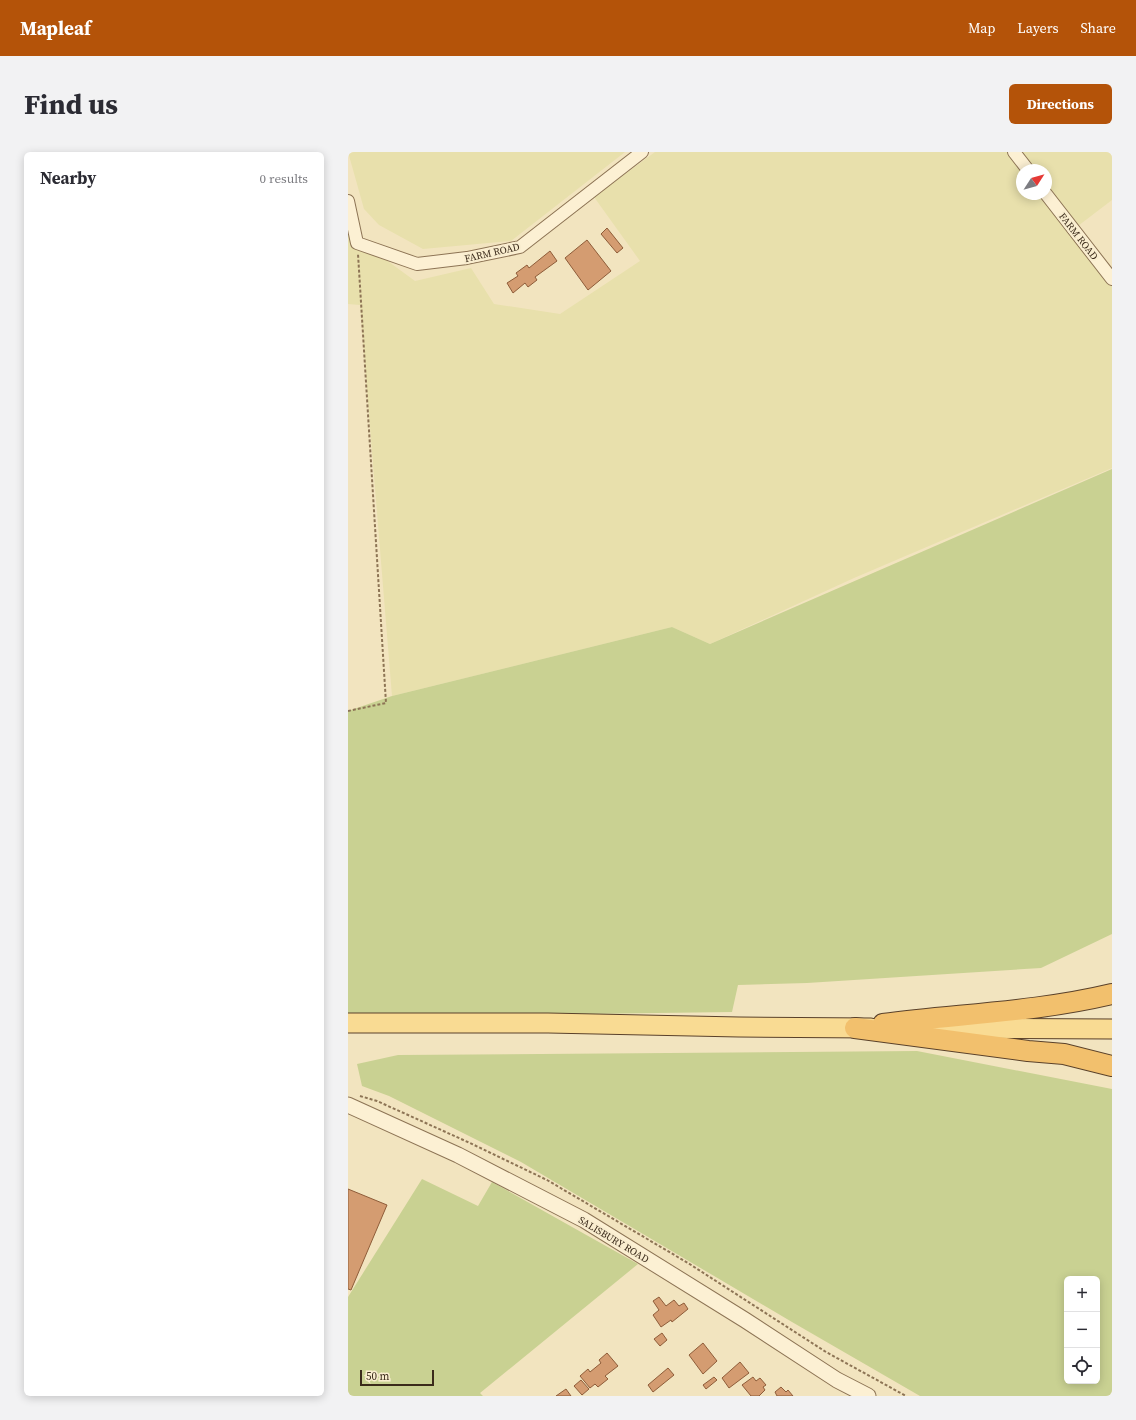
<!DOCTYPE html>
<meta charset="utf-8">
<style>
:root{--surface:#fff;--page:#f2f2f3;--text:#2b2b33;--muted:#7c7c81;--line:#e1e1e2;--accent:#b45309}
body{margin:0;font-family:"Source Serif 4",serif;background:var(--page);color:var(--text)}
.controls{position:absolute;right:12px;bottom:12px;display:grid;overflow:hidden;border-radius:6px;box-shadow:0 2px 10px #0003}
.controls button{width:36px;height:36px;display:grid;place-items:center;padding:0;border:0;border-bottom:1px solid var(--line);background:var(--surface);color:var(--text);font:20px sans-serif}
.compass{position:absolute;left:668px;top:12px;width:36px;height:36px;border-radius:50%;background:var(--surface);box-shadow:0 2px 10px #0003;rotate:54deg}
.scale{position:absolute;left:12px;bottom:10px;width:74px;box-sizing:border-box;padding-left:4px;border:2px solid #3b2b1b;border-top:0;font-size:11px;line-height:14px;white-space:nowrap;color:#3b2b1b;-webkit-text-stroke:3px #f9edcf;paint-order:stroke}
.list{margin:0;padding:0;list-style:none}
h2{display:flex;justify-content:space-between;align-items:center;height:52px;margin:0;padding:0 16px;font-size:17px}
h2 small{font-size:13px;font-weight:400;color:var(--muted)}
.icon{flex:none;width:22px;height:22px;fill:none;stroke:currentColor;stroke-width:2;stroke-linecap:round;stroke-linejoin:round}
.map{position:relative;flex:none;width:764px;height:1244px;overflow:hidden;border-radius:6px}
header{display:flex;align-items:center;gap:24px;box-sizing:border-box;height:56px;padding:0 20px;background:var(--accent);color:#fff}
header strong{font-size:19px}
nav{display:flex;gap:22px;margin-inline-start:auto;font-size:14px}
.intro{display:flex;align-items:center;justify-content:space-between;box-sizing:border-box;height:96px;padding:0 24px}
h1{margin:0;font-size:28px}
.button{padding:10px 18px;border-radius:6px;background:var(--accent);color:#fff;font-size:14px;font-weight:700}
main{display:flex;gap:24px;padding:0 24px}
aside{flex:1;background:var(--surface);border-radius:6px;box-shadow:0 2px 10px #0003}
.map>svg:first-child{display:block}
</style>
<header>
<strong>Mapleaf</strong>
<nav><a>Map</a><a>Layers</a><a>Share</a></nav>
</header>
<div class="intro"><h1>Find us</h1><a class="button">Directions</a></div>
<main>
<aside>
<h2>Nearby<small>0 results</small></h2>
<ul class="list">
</ul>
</aside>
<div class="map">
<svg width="764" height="1244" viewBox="0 0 764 1244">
<rect width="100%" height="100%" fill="#f2e4bf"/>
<path fill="#e8e0ac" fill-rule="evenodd" d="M0,0H277L163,89L75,97L31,73L16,57Z
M307,0H764V48L726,77L764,128V316L506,426L362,492L324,475L44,544L12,153L0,152V80L67,129L123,116L146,152L212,162L292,109L246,45ZM674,18H698V42H674Z"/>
<path fill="#c9d192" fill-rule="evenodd" d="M764,317V782L693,816L459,831L390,833L384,860L0,865V559L44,544L324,475L362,492Z
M569,899L764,937V1244H572L444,1170L173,1010L41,944L14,934L9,912L50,903ZM719,1127H749V1229H719Z
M74,1027L130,1054L144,1030L290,1112L132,1241L135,1244H0V1145Z"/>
<path fill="#d49c71" stroke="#8e5c39" d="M259,76L275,96L269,101L253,82Z
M239,88L263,119L240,138L217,106Z
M202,99L209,109L187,125L189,128L180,135L177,131L165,141L159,131L170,124L168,121L179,113L181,116Z
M0,1037L39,1053L3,1138L0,1137Z
M311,1145L318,1154L326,1148L331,1154L336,1151L340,1157L324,1170L323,1168L313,1175L305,1163L311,1158L305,1149Z
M314,1181L319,1188L312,1194L306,1187Z
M355,1191L369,1209L355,1222L341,1203Z
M259,1201L270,1214L257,1224L260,1227L250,1235L247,1232L242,1236L232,1224L240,1217L242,1220L253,1211L251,1208Z
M392,1210L401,1221L381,1236L374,1226Z
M320,1216L326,1223L305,1240L300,1233Z
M366,1225L369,1228L358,1237L355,1233Z
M405,1225L408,1229L412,1226L418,1233L415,1235L417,1238L411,1244H403L394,1233Z
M233,1228L241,1237L234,1243L226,1234Z
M433,1235L438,1240L440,1238L445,1244H429L427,1240Z
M218,1237L223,1244H208Z"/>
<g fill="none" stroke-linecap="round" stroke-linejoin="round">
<g stroke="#8d7455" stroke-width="14">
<path id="minor" d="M666,0L680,18
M698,42L764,127
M0,49L9,91L69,112L119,106L172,95L294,0"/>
</g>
<g stroke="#8d7455" stroke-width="17">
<path id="tertiary" d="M0,953L110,1003L236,1068L397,1168L489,1228L520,1244"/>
</g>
<g stroke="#5a412a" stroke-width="21">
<path id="primary" d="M0,871H200L391,875L523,876
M565,876L764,877"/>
</g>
<g stroke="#5a412a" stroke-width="22">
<path id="trunk" d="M535,872C611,862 689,860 764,842
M507,876L680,899L716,902L764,914"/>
</g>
<path stroke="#8d7455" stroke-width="2" stroke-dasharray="3 2" stroke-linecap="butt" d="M0,559L38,551L10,102
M12,944L29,949L122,991L199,1028L340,1111L478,1200L558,1244"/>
<use href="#minor" stroke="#fcf0d3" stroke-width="12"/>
<use href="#tertiary" stroke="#fcf0d3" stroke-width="15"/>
<use href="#primary" stroke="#f9db93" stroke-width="19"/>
<use href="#trunk" stroke="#f2c06d" stroke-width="20"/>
</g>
<g text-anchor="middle" stroke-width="4" stroke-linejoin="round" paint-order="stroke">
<g font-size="10" fill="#3b2b1b" stroke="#f9edcf">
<text transform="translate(731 84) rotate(52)" y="4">FARM ROAD</text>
<text transform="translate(144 100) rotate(-13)" y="4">FARM ROAD</text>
<text transform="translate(266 1087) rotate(31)" y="4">SALISBURY ROAD</text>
</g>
</g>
</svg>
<div class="controls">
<button>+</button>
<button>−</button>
<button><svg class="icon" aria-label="locate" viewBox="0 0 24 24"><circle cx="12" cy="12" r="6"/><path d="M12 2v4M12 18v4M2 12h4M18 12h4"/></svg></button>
</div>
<svg class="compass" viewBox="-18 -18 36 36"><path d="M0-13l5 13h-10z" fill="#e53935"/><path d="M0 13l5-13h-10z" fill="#7c7c81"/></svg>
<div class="scale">50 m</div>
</div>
</main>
